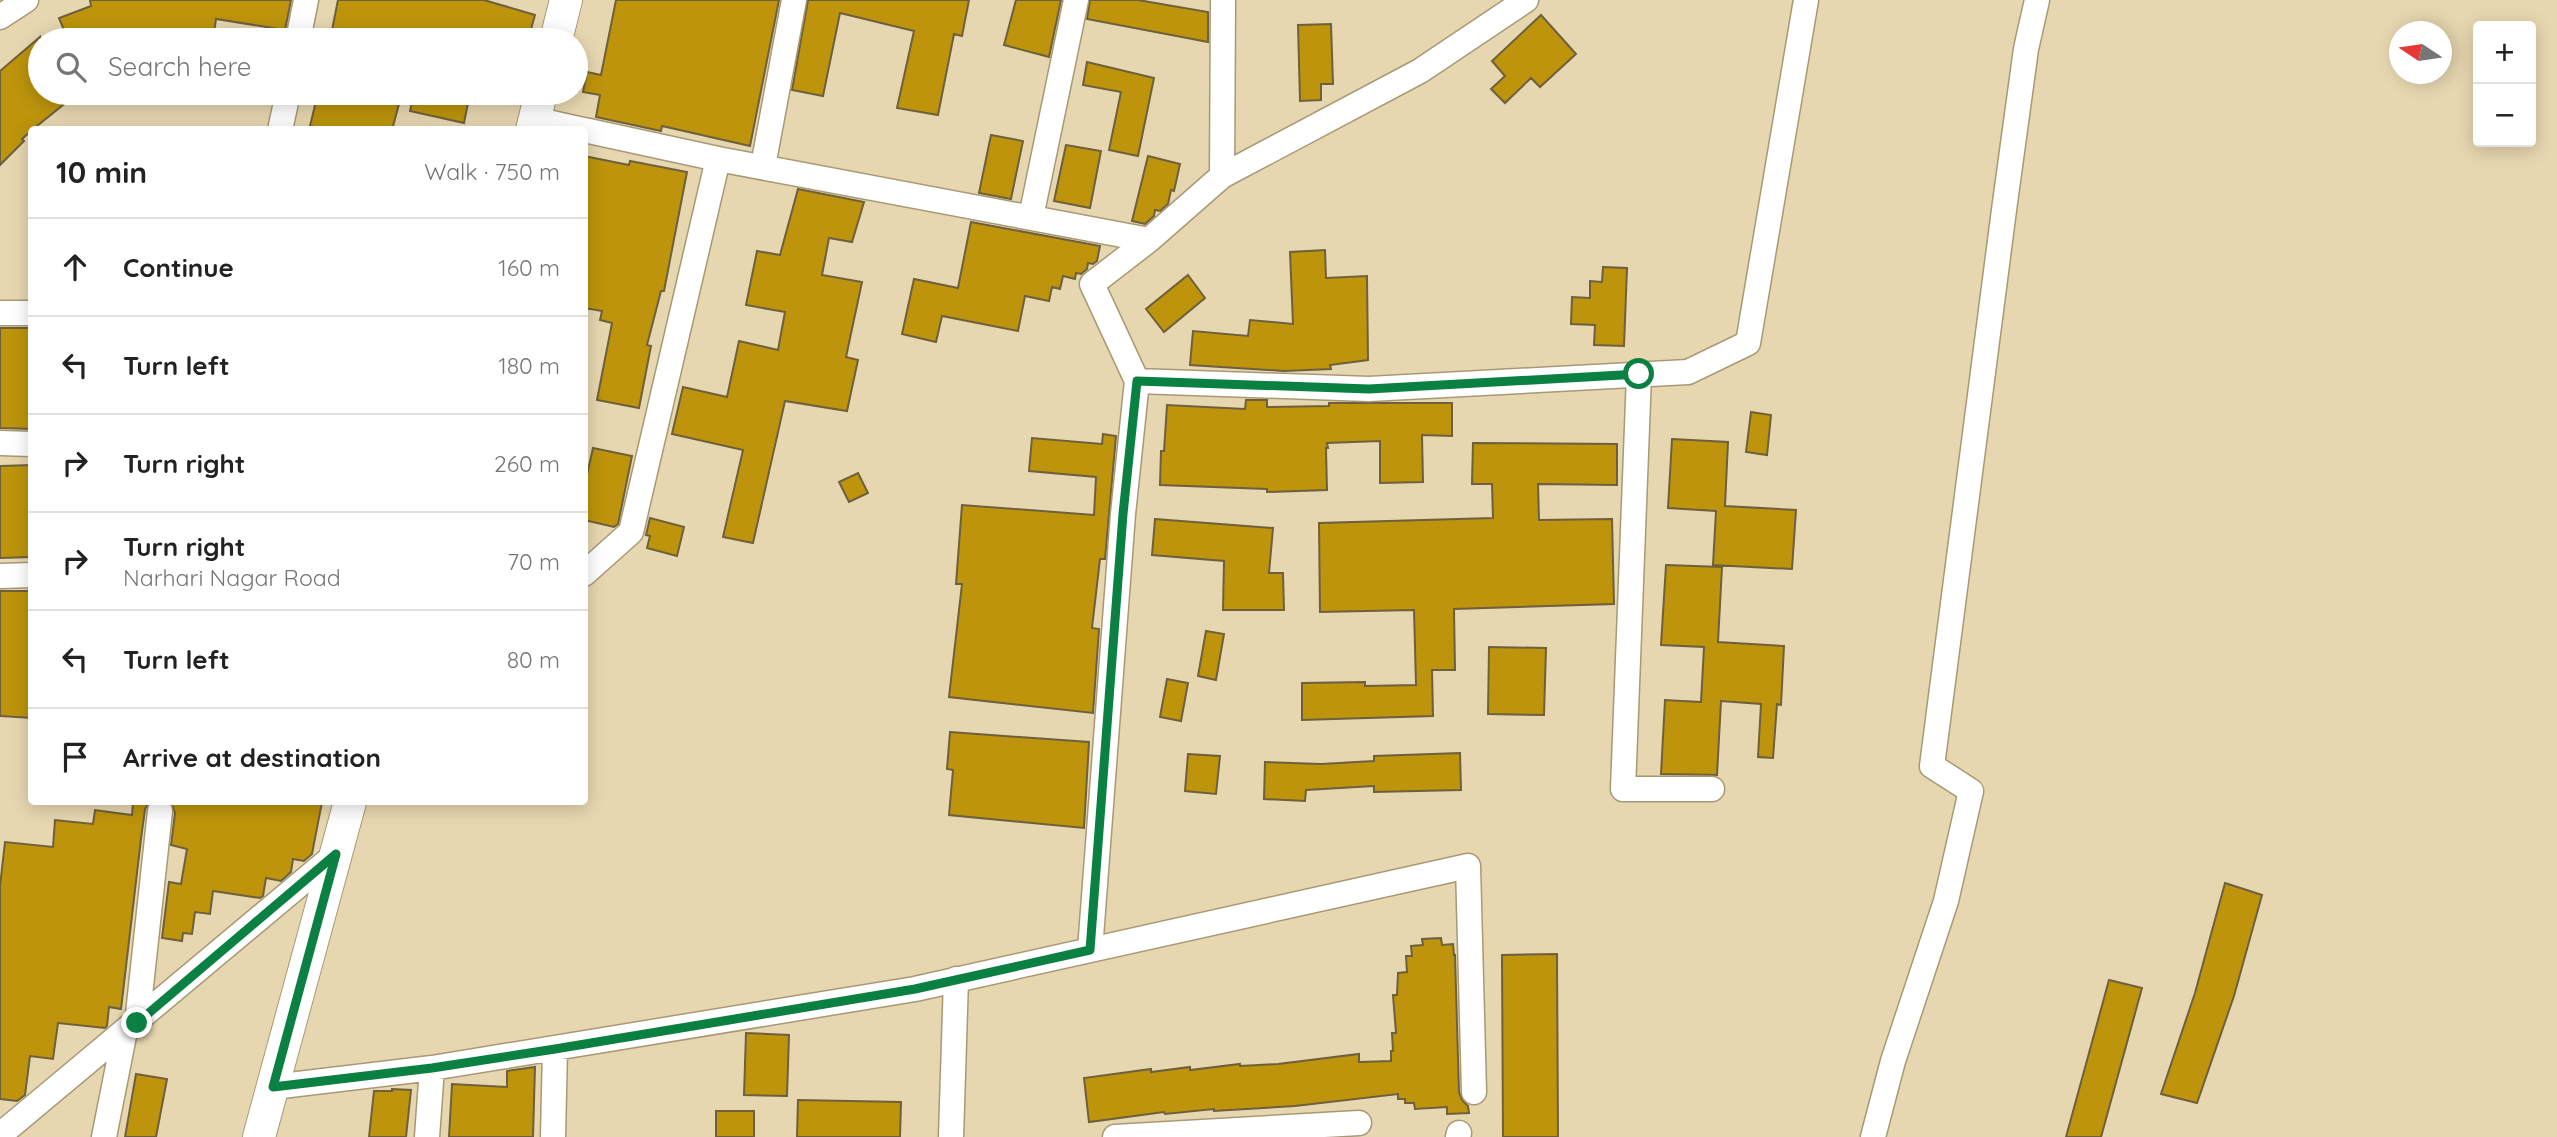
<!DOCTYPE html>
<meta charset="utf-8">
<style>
:root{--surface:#fff;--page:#f2f2f2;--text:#222;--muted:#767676;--line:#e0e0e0}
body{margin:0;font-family:Quicksand,sans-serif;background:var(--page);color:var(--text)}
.controls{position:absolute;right:21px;top:21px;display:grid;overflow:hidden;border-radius:7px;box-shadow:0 4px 18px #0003}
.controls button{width:63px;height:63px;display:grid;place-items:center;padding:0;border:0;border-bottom:2px solid var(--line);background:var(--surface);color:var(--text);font:35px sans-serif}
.compass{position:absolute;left:2389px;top:21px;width:63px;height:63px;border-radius:50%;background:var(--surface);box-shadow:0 4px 18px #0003;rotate:283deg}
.stop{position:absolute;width:21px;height:21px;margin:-16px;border:5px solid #0b8043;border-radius:50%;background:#fff}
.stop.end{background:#0b8043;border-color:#fff;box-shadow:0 2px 7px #0008}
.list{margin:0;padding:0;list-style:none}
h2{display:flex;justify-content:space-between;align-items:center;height:91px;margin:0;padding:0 28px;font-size:30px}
h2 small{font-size:23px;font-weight:400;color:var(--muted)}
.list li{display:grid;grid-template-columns:46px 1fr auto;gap:21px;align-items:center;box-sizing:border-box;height:98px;padding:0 28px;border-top:2px solid var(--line)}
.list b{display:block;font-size:26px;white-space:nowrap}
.list p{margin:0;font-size:23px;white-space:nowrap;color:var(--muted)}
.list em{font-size:23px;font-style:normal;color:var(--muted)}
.icon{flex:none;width:38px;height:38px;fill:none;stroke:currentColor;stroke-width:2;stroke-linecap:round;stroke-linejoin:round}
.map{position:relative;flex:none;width:2557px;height:1137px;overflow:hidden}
.search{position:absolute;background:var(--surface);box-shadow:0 4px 18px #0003;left:28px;top:28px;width:560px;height:77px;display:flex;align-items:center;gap:18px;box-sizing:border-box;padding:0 24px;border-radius:38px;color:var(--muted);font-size:26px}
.panel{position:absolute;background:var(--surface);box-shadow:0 4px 18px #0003;left:28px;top:126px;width:560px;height:679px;border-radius:7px}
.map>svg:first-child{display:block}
</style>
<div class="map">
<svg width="2557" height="1137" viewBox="0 0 2557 1137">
<rect width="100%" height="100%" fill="#e7d7b1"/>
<path fill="#bd940b" stroke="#6e603d" stroke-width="2" d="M90,0H291L285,30L216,19L213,40H68L59,18L91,6Z
M338,0H484L535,15L528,40H406L375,32L373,40H330Z
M616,0H779L750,146L662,126L661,131L596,117L600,95L583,92L587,72L601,75Z
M808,0H969L962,36L954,34L938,115L897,108L914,31L840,13L823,96L792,90Z
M1016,0H1061L1049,57L1004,45Z
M1090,0H1138L1208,12V42L1087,19Z
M1541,15L1576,54L1540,87L1531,78L1505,103L1491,89L1505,76L1492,61Z
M1331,24L1333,84H1321V100L1300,101L1298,25Z
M40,37V93H78L32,130L22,139L24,141L0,165V71Z
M1087,62L1154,78L1138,156L1109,150L1121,92L1083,85Z
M318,93H354L399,104L392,130H326L310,126Z
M414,93H470L464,123L410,111Z
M991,135L1023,141L1011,199L979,193Z
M1066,145L1101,151L1090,208L1054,201Z
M584,156L629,165L630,161L687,172L664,291H661L647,345L651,346L639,408L597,400L612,323L600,320L602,311L584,308Z
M1148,156L1180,164L1174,191L1171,190L1168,204L1160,211L1155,210L1154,216L1145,224L1132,221Z
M798,189L864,202L852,242L829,238L822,275L862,282L846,357L858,360L847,411L785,401L753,543L723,537L743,450L672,434L683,387L727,397L739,341L778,350L785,312L746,305L757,251L780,255Z
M971,222L1100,246L1097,261L1093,264L1088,263L1087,269L1081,274L1076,273L1075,279L1063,276L1060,289L1052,287L1049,301L1025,296L1018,331L942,316L936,342L902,334L914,279L958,288Z
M1325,250L1326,278L1367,276L1368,360L1330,365L1331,369L1284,371L1190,365L1193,331L1248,336L1250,320L1293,324L1290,252Z
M1603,267L1627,268L1624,346L1594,345L1595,325L1571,324L1572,297L1590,298V281L1602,282Z
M1188,275L1205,298L1164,332L1146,309Z
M0,328H30L32,429L0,428Z
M1246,400H1267V407L1329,406V403H1452V436L1422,435L1423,482L1380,483V441L1327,443L1328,448H1326L1327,490L1267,492V489L1160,485L1161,451H1164L1167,405L1245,409Z
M1751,412L1771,415L1767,455L1746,452Z
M1103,434L1116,436L1105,559H1100L1092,628L1099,629L1093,713L949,697L962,584H956L962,505L1094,515L1096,477L1029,471L1032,438L1102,444Z
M1672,439L1728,442L1725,506L1796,510L1792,569L1713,565L1716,511L1668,508Z
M1473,443L1617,444V485L1538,484L1539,520L1612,519L1614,604L1454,609L1455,670H1432L1433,716L1302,720V683L1365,682V686L1416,685L1414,610L1320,612L1319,523L1493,518L1492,484H1472Z
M593,448L632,456L618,524L614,527L584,520V488Z
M32,465V557L0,558V466Z
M858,473L868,493L849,502L839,482Z
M650,518L684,527L677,556L647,548L650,536L646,535Z
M1155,519L1273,528L1269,573H1283L1284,610H1223L1224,561L1152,555Z
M1666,565L1722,567L1718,642L1784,646L1781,705L1777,704L1773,758L1758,757L1761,704L1721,701L1717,775L1661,774L1665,700L1701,702L1704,647L1661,645Z
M0,591H32V718L0,716Z
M1206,631L1224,634L1216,680L1198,676Z
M1489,647L1546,648L1544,715L1488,714Z
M1167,679L1188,683L1181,721L1160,717Z
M950,732L1089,742L1084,828L949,815L953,770L947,769Z
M1460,753L1461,790L1374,792V786L1306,790L1305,801L1264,799L1265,762L1321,764L1374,761V756Z
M1188,754L1220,756L1216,794L1185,791Z
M133,802H149L145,809L141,839L121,1009L109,1007L107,1026L105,1028L58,1023L53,1059L30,1056L25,1095L17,1101L0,1099V886L5,842L53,847L55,820L93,824L95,810L132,815Z
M171,802H322L312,854L304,861L293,859L291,872L281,881L266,878L263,896L260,898L213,891L210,914L195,912L192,934L183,933L182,941L162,938L169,882L181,884L187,849L171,845L175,813Z
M2225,883L2262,895L2234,996L2197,1103L2161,1094L2195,993Z
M1441,938L1442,945L1453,944L1454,955H1455L1459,1092L1462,1100L1468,1106L1469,1113L1447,1114V1107L1415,1109L1414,1103H1405V1099H1398V1094L1295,1106L1214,1111V1109L1165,1114L1164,1112L1089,1122L1084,1078L1151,1069V1072L1190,1067V1070L1240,1064V1066L1278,1064L1359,1054V1062L1391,1061V1051H1393L1392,1033H1396L1393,995H1397L1398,973L1407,972L1406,956H1412L1411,946L1423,945L1422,939Z
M1557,954L1558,1137H1503L1502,955Z
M2109,980L2142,988L2101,1137H2066Z
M746,1033L789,1035L787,1096L744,1095Z
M535,1067L533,1137H449L452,1084L507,1087V1071Z
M136,1074L167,1079L156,1137H125Z
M392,1089L411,1090L406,1137H369L374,1091H392Z
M798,1100L901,1102L900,1137H797Z
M716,1111H754V1137H716Z"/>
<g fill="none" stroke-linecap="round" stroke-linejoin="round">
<g stroke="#a89975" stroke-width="27">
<path id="minor" d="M0,17L26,0
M298,40L306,0
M534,119L583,130
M280,130L288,93
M584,130L718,159L1149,240L1092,284L1137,381L1123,514L1090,950
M763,166L794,0
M1222,176L1420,71L1526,0
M1031,217L1076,0
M1149,240L1222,176L1223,0
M0,313H32
M1639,375L1623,789H1712
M1137,381L1369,389L1688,372L1748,343L1806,0
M0,443L32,444
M584,574L631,532L718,159
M0,576L32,575
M137,1023L160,811
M273,1087L432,1068L915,989L1468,866L1474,1092
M0,1135L336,854
M104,1137L125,1031
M427,1137L432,1068
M553,1137L555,1049
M951,1137L956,979
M1115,1137L1359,1123
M1458,1137L1459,1133
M1873,1137L1893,1061L1946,901L1971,791L1932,766L2004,210L2026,49L2037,0"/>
</g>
<g stroke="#a89975" stroke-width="34">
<path id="tertiary" d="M556,40L566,0
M532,130L541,93
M259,1137L350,802"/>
</g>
<use href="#minor" stroke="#fff" stroke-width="24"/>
<use href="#tertiary" stroke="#fff" stroke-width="32"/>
</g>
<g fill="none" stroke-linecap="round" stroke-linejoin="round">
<path stroke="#0b8043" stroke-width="9" d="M137,1023L336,854L273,1087L432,1068L555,1049L915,989L1090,950L1123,514L1137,381L1369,389L1639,374"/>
</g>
</svg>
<div class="controls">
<button>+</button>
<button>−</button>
</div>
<svg class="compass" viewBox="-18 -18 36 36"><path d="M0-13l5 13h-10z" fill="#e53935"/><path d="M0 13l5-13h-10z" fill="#767676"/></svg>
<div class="stop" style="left:1639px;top:374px"></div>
<div class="stop end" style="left:137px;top:1023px"></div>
<div class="search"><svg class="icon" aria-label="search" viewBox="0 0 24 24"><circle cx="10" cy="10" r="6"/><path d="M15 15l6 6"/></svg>Search here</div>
<section class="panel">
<h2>10 min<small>Walk · 750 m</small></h2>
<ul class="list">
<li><svg class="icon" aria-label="ahead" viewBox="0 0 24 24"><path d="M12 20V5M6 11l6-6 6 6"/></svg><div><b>Continue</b></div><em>160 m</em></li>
<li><svg class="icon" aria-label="left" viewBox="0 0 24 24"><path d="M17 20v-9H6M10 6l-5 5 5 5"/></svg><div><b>Turn left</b></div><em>180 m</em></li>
<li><svg class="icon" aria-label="right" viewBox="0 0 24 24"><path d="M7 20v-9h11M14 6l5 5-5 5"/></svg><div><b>Turn right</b></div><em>260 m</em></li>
<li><svg class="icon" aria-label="right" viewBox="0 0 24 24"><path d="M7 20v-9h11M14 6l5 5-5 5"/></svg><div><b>Turn right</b><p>Narhari Nagar Road</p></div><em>70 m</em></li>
<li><svg class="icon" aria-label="left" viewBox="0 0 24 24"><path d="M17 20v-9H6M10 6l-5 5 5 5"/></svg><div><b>Turn left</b></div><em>80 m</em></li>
<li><svg class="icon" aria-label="arrive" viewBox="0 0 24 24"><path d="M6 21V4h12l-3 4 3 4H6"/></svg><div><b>Arrive at destination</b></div></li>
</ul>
</section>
</div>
